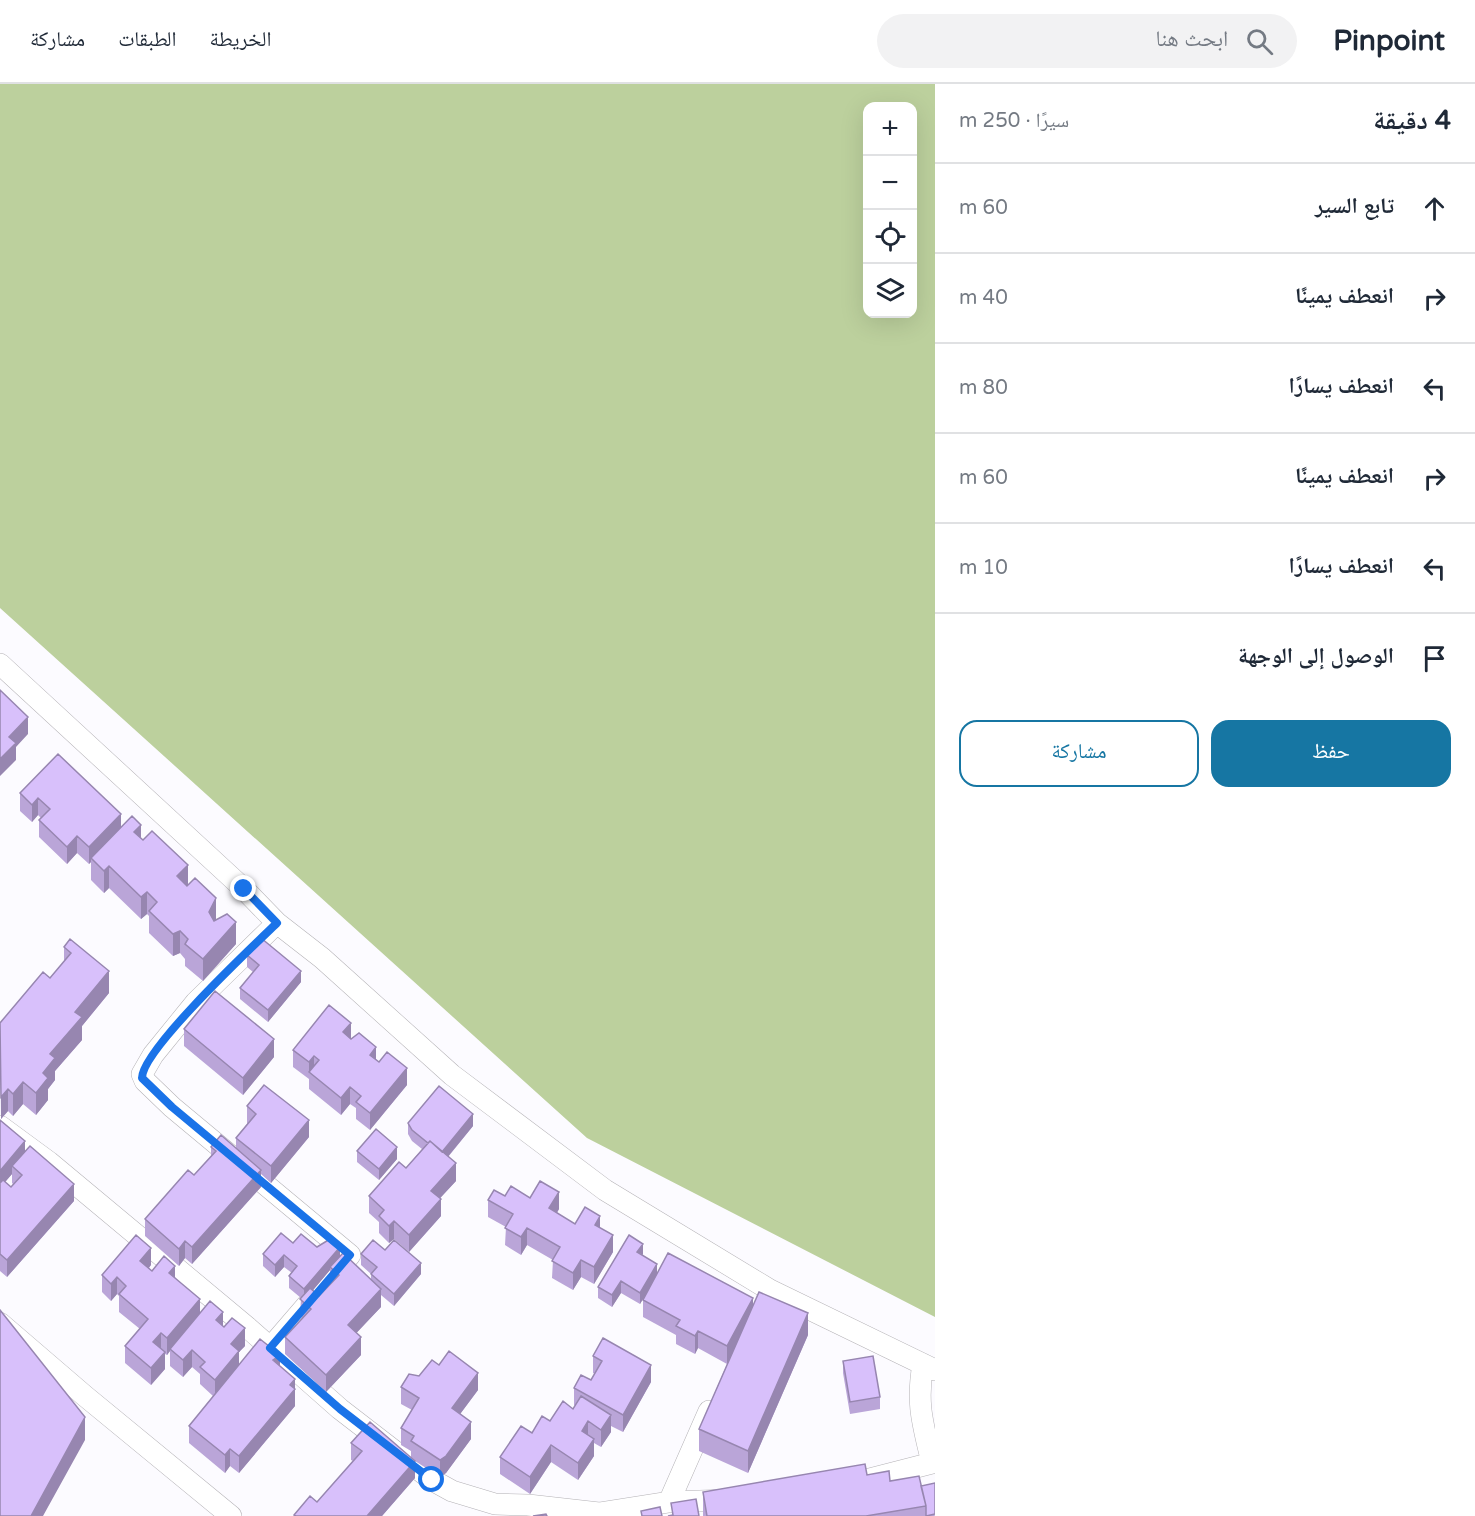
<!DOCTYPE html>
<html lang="ar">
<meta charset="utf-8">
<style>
:root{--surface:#fff;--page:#f2f2f3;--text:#1f2937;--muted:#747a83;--line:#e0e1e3;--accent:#1676a3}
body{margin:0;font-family:"Varela Round","Noto Naskh Arabic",sans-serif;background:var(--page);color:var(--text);direction:rtl}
.controls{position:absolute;right:18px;top:18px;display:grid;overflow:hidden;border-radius:12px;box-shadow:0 6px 24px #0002}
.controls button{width:54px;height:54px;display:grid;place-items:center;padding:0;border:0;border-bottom:2px solid var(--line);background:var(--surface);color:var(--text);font:30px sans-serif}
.stop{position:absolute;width:18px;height:18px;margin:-14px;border:4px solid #1a73e8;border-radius:50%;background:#fff}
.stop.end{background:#1a73e8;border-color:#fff;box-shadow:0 2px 6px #0008}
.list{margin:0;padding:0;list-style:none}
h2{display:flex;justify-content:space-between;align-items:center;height:78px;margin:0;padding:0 24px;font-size:26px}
h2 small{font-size:20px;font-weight:400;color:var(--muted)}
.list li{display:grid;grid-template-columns:39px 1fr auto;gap:18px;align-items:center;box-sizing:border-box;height:90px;padding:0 24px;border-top:2px solid var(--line)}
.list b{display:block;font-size:22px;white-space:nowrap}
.list em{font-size:20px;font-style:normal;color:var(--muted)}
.actions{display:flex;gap:12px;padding:18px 24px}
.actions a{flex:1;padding:14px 0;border:2px solid var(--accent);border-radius:18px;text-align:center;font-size:21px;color:var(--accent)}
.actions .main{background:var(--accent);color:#fff}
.icon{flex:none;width:33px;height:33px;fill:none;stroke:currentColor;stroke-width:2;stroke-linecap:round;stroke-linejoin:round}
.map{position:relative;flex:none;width:935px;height:1432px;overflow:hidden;direction:ltr}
header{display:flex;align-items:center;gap:36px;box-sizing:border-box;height:84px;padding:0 30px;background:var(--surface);border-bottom:2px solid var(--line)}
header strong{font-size:28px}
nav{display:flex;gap:33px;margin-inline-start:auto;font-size:21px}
.search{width:420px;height:54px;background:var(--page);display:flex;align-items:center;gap:15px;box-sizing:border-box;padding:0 21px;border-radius:33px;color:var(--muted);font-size:22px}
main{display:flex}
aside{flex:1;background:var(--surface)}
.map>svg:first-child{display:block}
</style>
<header>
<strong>Pinpoint</strong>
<div class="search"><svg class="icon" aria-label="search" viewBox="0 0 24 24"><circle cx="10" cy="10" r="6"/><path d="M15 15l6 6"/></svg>ابحث هنا</div>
<nav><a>الخريطة</a><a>الطبقات</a><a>مشاركة</a></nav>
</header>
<main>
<aside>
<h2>4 دقيقة<small>سيرًا · 250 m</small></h2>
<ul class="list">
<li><svg class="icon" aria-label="ahead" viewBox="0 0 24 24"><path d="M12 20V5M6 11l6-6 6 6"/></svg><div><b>تابع السير</b></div><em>60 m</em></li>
<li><svg class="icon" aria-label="right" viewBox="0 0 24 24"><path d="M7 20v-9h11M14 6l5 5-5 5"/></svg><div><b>انعطف يمينًا</b></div><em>40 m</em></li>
<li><svg class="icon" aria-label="left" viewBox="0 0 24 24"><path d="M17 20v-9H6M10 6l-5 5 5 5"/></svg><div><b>انعطف يسارًا</b></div><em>80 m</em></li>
<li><svg class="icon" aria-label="right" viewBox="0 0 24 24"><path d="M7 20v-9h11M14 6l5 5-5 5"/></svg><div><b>انعطف يمينًا</b></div><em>60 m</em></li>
<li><svg class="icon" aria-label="left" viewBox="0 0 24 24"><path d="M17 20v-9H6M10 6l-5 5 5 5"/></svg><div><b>انعطف يسارًا</b></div><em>10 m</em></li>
<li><svg class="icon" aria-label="arrive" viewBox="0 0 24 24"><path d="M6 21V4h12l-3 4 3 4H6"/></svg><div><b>الوصول إلى الوجهة</b></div></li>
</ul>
<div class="actions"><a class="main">حفظ</a><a>مشاركة</a></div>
</aside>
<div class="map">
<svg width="935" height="1432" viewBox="0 0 935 1432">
<rect width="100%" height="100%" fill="#fcfbff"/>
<path fill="#bcd09d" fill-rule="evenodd" d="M0,0H935V1233L587,1054L0,524ZM868,22H912V230H868Z"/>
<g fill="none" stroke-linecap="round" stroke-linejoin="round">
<g stroke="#b4b2b6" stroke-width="22">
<path id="minor" d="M0,580L244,805L277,839L322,874L452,991L605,1106L770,1206L935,1286
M0,1042L49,1078L247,1243L340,1325L432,1396L452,1407L495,1420L528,1421L599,1429L669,1418L730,1416
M0,1239L85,1312L231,1432
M270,1264L350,1171L172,1023L145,997L142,990L153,971L196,918L277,839
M862,1397L932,1379C923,1340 916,1321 923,1280
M669,1418L709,1327"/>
</g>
<use href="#minor" stroke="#fff" stroke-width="21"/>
</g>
<path fill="#baa5d8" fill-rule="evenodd" d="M58,670L121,744L141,754L188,801L236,860L203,897L185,882V875L180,869L173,872L149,849V832L147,830L141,835L109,804L104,809L91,796V778L89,780L77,769L67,780L39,753V736L41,734L38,731L32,738L20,727V709Z
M70,855L109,909L82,942V956L55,987V996L48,1005V1016L36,1031L23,1020L13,1032L8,1027L1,1035L0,939L50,894L64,878V863Z
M247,871L301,898L268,938L240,915V904L253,888L247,883Z
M351,939V955L407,1001L370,1046L356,1035V1024L350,1020L341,1031L309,1005V995L293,983V966Z
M184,945L274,973L243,1011L184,962Z
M247,1022L309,1053L271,1099L261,1090V1103L192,1180L185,1174L179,1182L145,1152V1135L194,1091L211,1072V1063L236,1065V1054L247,1040Z
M0,1036L25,1067L74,1117L7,1193L0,1187ZM12,1090V1099L13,1100L11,1103L5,1098Z
M408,1039L473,1042L448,1073L456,1097L440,1114L441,1132L409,1168L394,1155L389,1159L379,1149V1138L369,1129V1112L406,1084L422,1065L412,1057L408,1050Z
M357,1067L397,1075L379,1096L357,1078Z
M505,1112L530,1114L559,1125L557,1129L575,1140L600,1144L613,1168L594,1200L581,1193L573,1206L552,1194L553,1176L527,1161L521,1171L505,1161L506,1143L488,1133V1116Z
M293,1159L317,1163L340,1172L371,1196V1190L361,1181V1170L385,1166L421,1190L394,1222L381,1211V1223L356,1249L361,1271L326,1308L285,1270V1253L302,1234L300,1232L301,1214L289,1204V1192L292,1189L284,1183L275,1193L263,1182V1170ZM330,1186V1200L319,1212L313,1206Z
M642,1171L657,1189L753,1222L808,1251L748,1389L699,1367V1345L727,1280L698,1264L695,1270L676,1260V1251L643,1233V1215L640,1220L621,1209L612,1223L598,1214V1203Z
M151,1181L149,1184L152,1187L175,1193L200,1229L223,1242L245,1262L239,1268V1281L280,1282L295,1312V1322L239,1389L230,1382L225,1389L189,1359V1342L213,1312L200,1300V1290L192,1283L183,1293L170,1282V1267L167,1271L165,1270V1285L151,1301L125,1279V1262L140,1245L119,1228V1212L117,1210L111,1217L102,1208V1191Z
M593,1272L651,1298L623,1348L611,1342V1348L601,1363L594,1359V1372L578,1396L551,1378L530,1410L500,1390V1373L532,1349L550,1337L573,1325L575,1322L574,1321V1304L591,1296L595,1290L593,1289Z
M843,1277L880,1313V1325L850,1330L843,1289Z
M439,1281L478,1306L460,1330L471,1355L446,1389L440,1393L415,1377V1394L382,1432H294V1431L317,1418L353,1377L351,1376V1359L411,1373V1367L401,1361V1344L412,1326L401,1320V1303Z
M867,1391L890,1397L921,1402L935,1432H703V1408Z"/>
<path fill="#9786b0" d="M28,633V650L16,663V676L0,692V675L9,653Z
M38,714V731L32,738V721Z
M121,730V747L91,774V778L89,780V763Z
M141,741V763L134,748Z
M77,752V769L67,780V763Z
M188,781V803L177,792Z
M109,782V804L104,809V787Z
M147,808V830L141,835V813Z
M216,814V836L209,850V828Z
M236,838V860L203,897V875Z
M180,847V869L173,872V850Z
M109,887V909L82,942V956L55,987V996L48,1005V1016L36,1031V1009L50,970L75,928Z
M301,887V898L268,938V926Z
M351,939V956L343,948Z
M274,955V973L243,1011V994Z
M376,963V981L370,971Z
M314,972V989L309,988V978Z
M407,984V1001L370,1046V1029Z
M23,998V1020L13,1032V1010Z
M350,1003V1020L341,1031V1014Z
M8,1005V1027L1,1035V1013Z
M473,1030V1042L441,1081V1069Z
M309,1036V1053L271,1099V1082Z
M25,1057V1074L12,1082V1090L0,1104V1087Z
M397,1063V1075L379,1096V1085Z
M456,1079V1097L431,1124V1107Z
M261,1086V1103L192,1180V1163Z
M74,1100V1117L7,1193V1176Z
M559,1108V1125L549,1141V1124Z
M441,1115V1132L409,1168V1151Z
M600,1132V1149L595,1141Z
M394,1137V1155L389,1159V1142Z
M527,1144V1161L521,1171V1153Z
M613,1151V1168L594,1200V1183Z
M185,1157V1174L179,1182V1165Z
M643,1160V1171L637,1168Z
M340,1163V1175L330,1183V1186L304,1217V1205Z
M151,1164V1181L140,1194V1177Z
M284,1171V1183L275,1193V1181Z
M581,1176V1193L573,1206V1189Z
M421,1179V1190L394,1222V1210Z
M657,1180V1192L640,1220V1209Z
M175,1182V1199L169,1189Z
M117,1193V1210L111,1217V1200Z
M621,1197V1209L612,1223V1211Z
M381,1205V1223L348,1258V1241Z
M753,1214V1231L727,1280V1262Z
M200,1215V1232L170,1265V1267L167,1271V1254Z
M223,1228V1245L216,1236Z
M808,1229V1251L748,1389V1367Z
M245,1244V1262L239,1268V1284L215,1313V1296L231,1260Z
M698,1247V1264L695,1270V1252Z
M161,1249V1266L153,1258Z
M361,1253V1271L326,1308V1291Z
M192,1266V1283L183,1293V1276Z
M165,1268V1285L151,1301V1284Z
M280,1271V1288L273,1276Z
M651,1281V1298L623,1348V1331Z
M478,1289V1306L452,1341V1324Z
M295,1295V1322L239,1389V1372Z
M611,1331V1348L601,1363V1346Z
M85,1333V1356L43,1432H31Z
M588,1337V1355L582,1347Z
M471,1338V1355L446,1389L440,1393V1376Z
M594,1355V1372L578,1396V1379Z
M551,1361V1378L530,1410V1393Z
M230,1365V1382L225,1389V1371Z
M415,1377V1394L382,1432H367Z"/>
<path fill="#d8c0fb" stroke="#9786b0" stroke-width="1.5" d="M0,606L28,633L9,653L16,659L0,675Z
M58,670L121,730L89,763L77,752L67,763L39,736L50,725L38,714L32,721L20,709Z
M132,732L141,741L134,748L143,756L152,747L188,781L177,792L187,802L195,794L216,814L209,828L214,837L227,830L236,838L203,875L185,860L188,855L180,847L173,850L149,827L157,818L147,808L141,813L109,782L104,787L91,774Z
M261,854L301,887L268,926L240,904L259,881L247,871Z
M70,855L109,887L75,928L82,933L50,970L55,974L43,989L48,994L36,1009L23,998L13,1010L8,1005L1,1013L0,939L43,888L50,894L71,869L64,863Z
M215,907L274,955L243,994L184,945Z
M329,921L351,939L343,948L351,955L359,949L376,963L370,971L379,978L387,968L407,984L370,1029L356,1018L361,1012L350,1003L341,1014L309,988L319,976L314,972L309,978L293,966Z
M264,1001L309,1036L271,1082L236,1054L256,1030L247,1022Z
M439,1002L473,1030L442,1068L430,1057L428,1059L412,1046L408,1039Z
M0,1036L25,1057L0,1087Z
M376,1045L397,1063L379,1085L357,1067Z
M221,1051L261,1086L192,1163L185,1157L179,1165L145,1135L188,1086L194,1091L216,1067L211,1063Z
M430,1057L456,1079L431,1107L441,1115L409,1151L394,1137L389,1142L379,1132L384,1126L369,1112L399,1078L406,1084Z
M30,1062L74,1100L7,1176L0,1170V1099L3,1096L11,1103L22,1091L12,1082Z
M540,1097L559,1108L549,1124L575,1140L585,1123L600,1132L595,1141L613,1151L594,1183L581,1176L573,1189L552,1177L560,1163L527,1144L521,1153L505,1144L513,1130L488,1116L494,1106L505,1112L511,1102L530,1114Z
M281,1149L293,1159L301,1150L317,1163L330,1155L340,1163L304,1205L289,1192L297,1182L284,1171L275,1181L263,1170Z
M136,1151L151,1164L140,1177L152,1187L164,1172L175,1182L169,1189L200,1215L167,1254L161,1249L153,1258L165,1268L151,1284L125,1262L148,1235L119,1210L126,1202L117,1193L111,1200L102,1191Z
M629,1151L643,1160L637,1168L657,1180L640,1209L621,1197L612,1211L598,1203Z
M373,1156L385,1166L394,1156L421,1179L394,1210L371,1190L377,1183L361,1170Z
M343,1169L381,1205L348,1241L361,1253L326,1291L285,1253L311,1225L300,1215L310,1204L319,1212L339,1191L330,1183Z
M668,1169L753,1214L727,1262L698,1247L695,1252L676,1242L680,1236L643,1216Z
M759,1208L808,1229L748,1367L699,1345Z
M210,1217L223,1228L216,1236L224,1243L232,1234L245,1244L231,1260L239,1267L215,1296L200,1283L205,1278L192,1266L183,1276L170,1265Z
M0,1226L85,1333L31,1432H0Z
M603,1254L651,1281L623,1331L574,1304L581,1291L591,1296L602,1277L593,1272Z
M260,1255L280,1271L273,1276L295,1295L290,1301L295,1305L239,1372L230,1365L225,1371L189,1342Z
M449,1267L478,1289L452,1324L471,1338L446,1372L440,1376L411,1357L414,1352L401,1344L419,1314L401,1303L409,1290L419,1292L432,1276L439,1281Z
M873,1272L880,1313L850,1318L843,1277Z
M581,1312L611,1331L601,1346L588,1337L582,1347L594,1355L578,1379L551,1361L530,1393L500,1373L521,1342L532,1349L542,1332L550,1337L563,1317L573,1325Z
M370,1338L415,1377L367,1432H296L294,1431L310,1412L317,1418L362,1367L351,1359Z
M865,1380L867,1391L889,1387L890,1397L919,1392L926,1422L866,1432H707L703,1408Z
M935,1399V1430L926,1432V1422L921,1402Z
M696,1415L699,1432H668L673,1431L671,1419Z
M660,1423L662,1432H642L641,1427Z
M546,1430L547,1432H533Z"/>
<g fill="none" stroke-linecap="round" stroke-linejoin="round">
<path stroke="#1a73e8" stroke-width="8" d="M244,805L277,839C252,863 142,966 142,994L172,1023L350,1171L270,1264L340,1325L432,1396"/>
</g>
</svg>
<div class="controls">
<button>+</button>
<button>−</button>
<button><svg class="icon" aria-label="locate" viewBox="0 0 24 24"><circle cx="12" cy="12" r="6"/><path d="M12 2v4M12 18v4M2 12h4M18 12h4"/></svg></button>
<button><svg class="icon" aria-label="layers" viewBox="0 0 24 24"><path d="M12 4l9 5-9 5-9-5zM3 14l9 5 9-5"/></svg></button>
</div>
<div class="stop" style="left:432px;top:1396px"></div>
<div class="stop end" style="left:244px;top:805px"></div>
</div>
</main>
